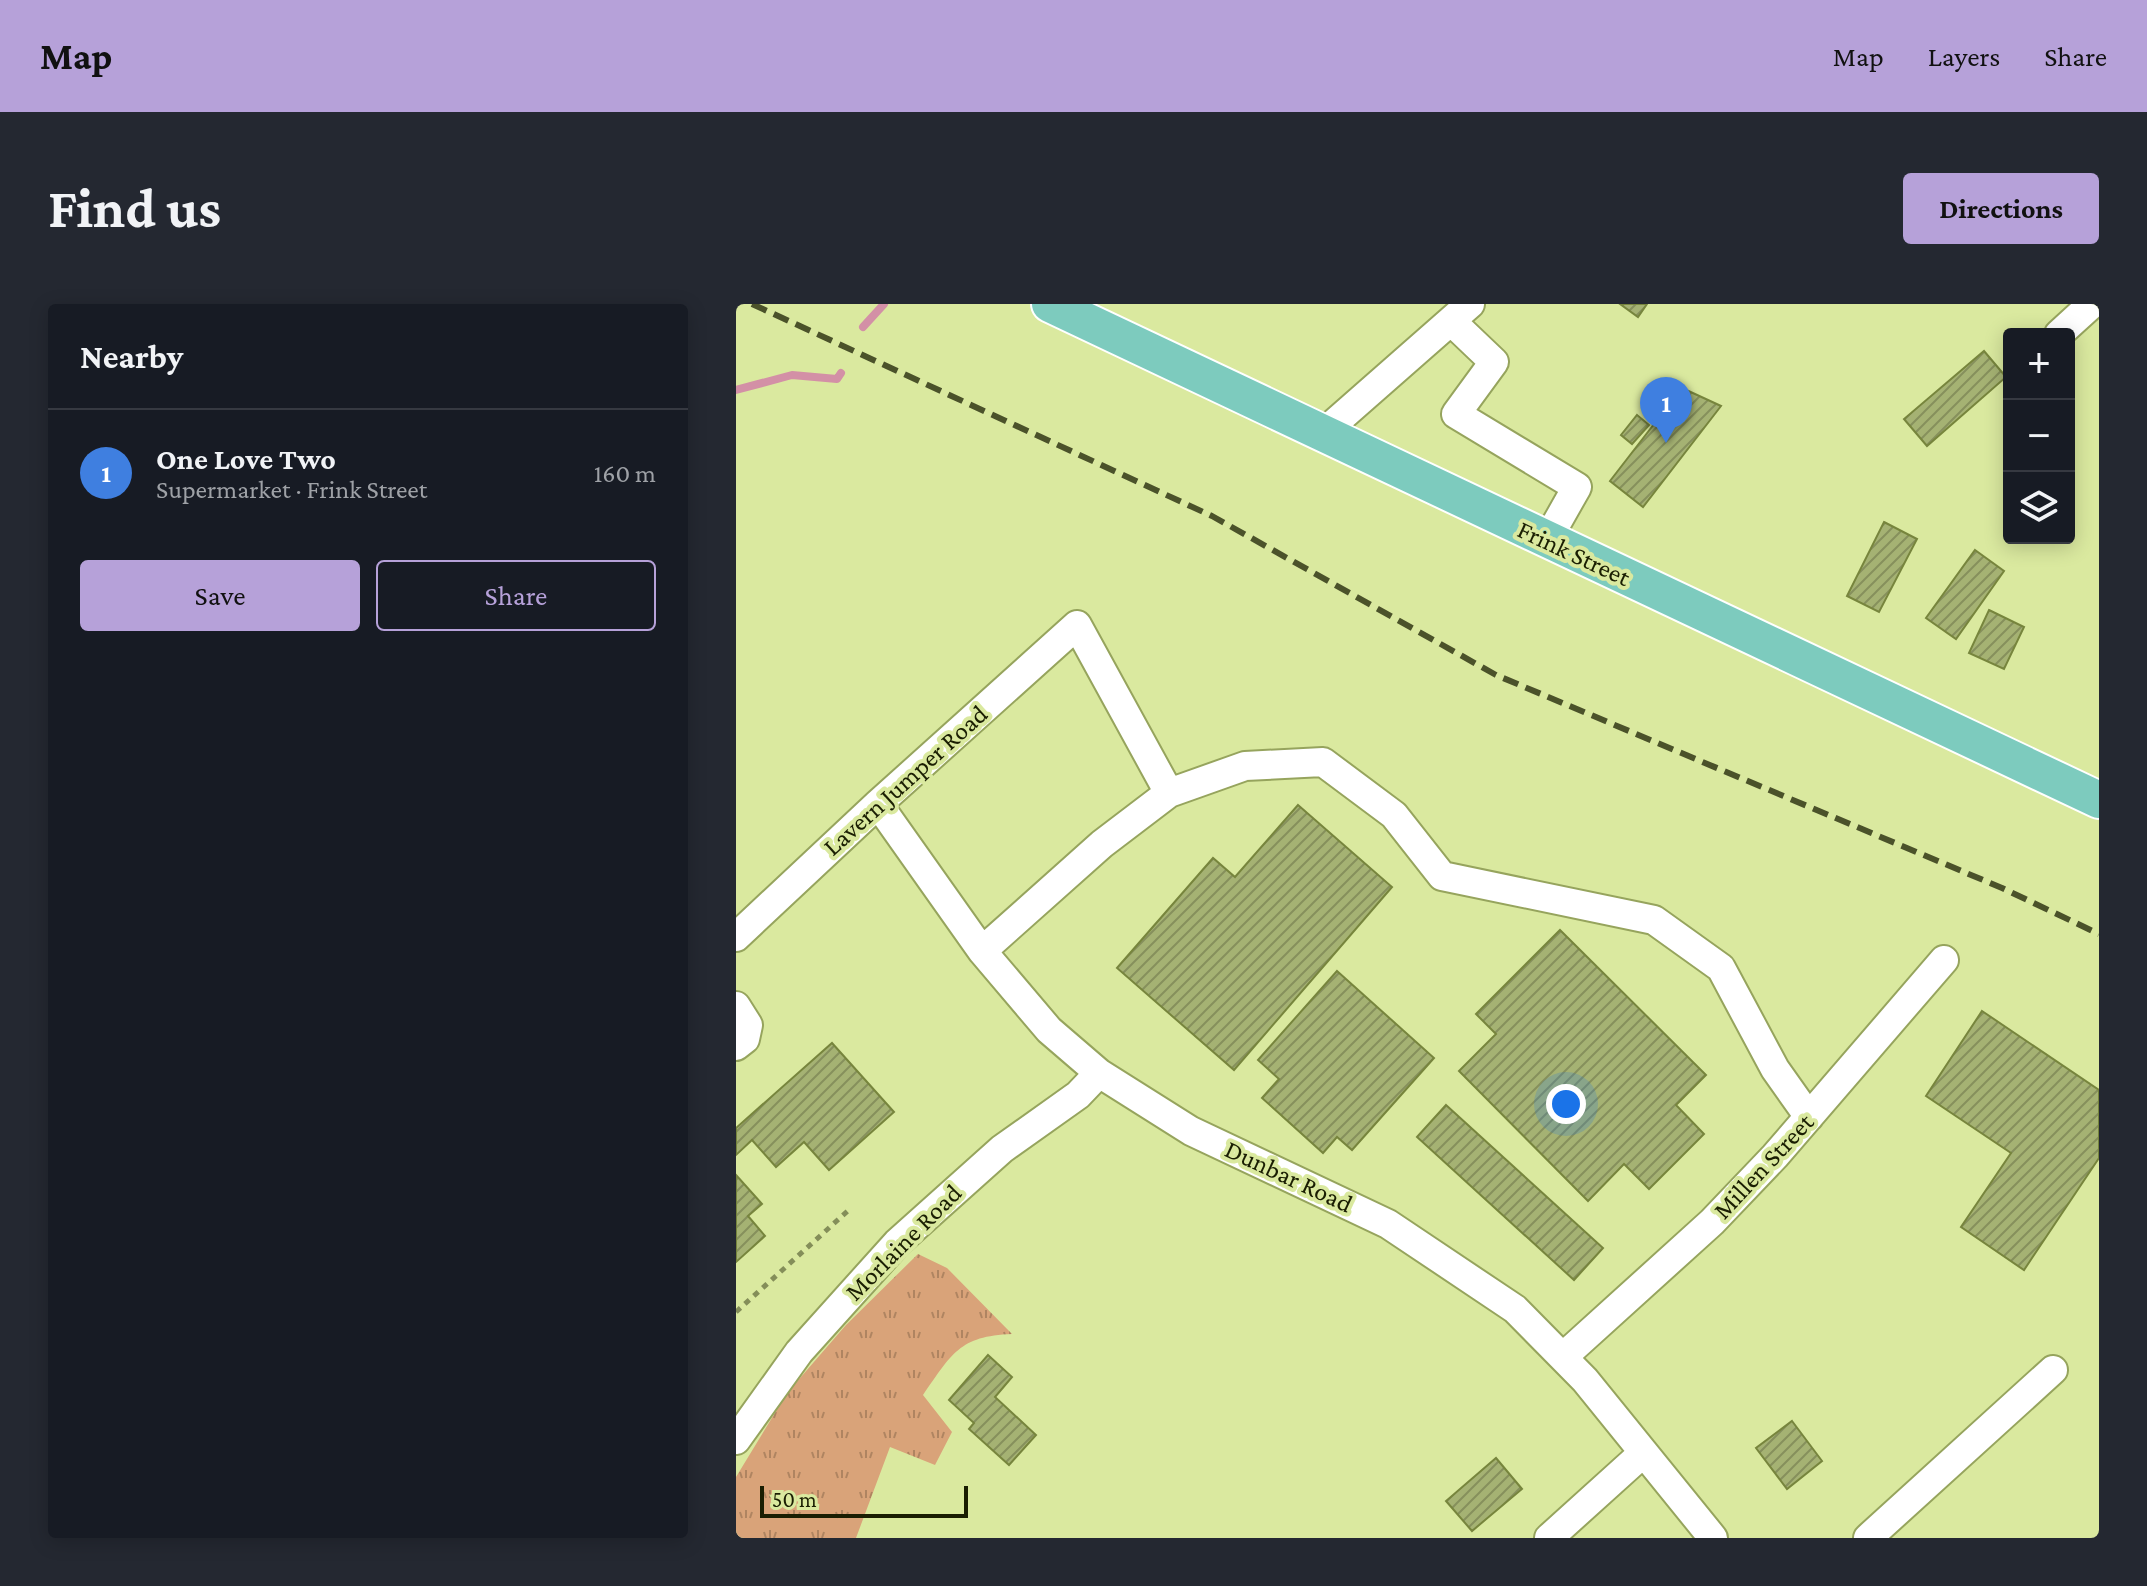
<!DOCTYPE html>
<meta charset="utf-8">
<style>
:root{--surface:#171b24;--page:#242831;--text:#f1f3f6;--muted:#9ea1a6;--line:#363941;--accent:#b6a1d9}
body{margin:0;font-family:"Crimson Pro",serif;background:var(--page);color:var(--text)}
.controls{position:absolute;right:24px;top:24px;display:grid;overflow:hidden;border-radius:8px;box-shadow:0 4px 20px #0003}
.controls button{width:72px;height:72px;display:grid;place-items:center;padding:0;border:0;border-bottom:2px solid var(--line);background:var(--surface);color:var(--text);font:40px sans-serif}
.scale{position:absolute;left:24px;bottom:20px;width:208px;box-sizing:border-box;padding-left:8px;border:4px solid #1a1e02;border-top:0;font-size:22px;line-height:28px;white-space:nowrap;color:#1a1e02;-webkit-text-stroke:6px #dae99f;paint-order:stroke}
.you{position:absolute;left:830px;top:800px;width:28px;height:28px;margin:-20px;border:6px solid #fff;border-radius:50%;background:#1a73e8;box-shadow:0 0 0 12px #1a73e833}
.badge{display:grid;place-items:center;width:52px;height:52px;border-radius:50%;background:var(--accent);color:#fff;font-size:26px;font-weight:700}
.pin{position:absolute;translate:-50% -66px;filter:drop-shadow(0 2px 4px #0008)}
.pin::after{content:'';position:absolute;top:42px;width:28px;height:24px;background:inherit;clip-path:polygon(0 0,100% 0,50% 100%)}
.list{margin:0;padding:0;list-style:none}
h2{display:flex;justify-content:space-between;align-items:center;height:104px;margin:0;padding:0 32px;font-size:34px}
h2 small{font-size:26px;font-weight:400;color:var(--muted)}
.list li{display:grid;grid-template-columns:52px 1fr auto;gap:24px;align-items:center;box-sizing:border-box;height:128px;padding:0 32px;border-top:2px solid var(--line)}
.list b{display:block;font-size:30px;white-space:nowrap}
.list p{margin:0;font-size:26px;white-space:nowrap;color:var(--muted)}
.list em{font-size:26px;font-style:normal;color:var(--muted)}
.actions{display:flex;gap:16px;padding:24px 32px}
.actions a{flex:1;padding:18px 0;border:2px solid var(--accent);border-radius:8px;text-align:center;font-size:28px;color:var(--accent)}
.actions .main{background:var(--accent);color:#111}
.icon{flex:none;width:44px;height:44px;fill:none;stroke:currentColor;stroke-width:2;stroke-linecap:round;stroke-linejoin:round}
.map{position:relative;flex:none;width:1363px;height:1234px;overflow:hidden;border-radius:8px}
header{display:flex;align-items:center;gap:48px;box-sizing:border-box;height:112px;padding:0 40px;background:var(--accent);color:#111}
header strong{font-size:38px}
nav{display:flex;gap:44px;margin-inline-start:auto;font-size:28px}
.intro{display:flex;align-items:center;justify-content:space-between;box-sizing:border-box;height:192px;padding:0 48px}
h1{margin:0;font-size:56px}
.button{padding:20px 36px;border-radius:8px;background:var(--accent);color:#111;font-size:28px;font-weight:700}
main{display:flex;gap:48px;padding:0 48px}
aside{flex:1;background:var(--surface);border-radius:8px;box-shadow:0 4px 20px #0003}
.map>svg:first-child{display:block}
</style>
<header>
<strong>Map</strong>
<nav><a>Map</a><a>Layers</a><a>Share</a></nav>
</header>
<div class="intro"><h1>Find us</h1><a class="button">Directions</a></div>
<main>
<aside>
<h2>Nearby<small></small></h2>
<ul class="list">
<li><span class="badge" style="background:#3f7fe0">1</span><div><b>One Love Two</b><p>Supermarket · Frink Street</p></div><em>160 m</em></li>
</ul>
<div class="actions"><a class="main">Save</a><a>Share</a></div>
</aside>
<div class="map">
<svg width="1363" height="1234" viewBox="0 0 1363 1234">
<defs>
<pattern id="grass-tufts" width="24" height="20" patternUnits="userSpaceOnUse" patternTransform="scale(2)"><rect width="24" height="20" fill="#d9a379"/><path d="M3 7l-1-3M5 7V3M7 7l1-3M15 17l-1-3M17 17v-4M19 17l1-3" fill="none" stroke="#af8461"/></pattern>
<pattern id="building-hatch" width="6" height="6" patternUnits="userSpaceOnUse" patternTransform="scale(2)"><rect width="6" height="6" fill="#a5b273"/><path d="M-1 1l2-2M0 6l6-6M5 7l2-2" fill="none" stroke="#86905c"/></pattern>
</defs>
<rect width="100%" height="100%" fill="#dae99f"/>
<path fill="url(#grass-tufts)" d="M182,950L211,964L276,1030C223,1032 216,1050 187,1091L216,1128L199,1161L154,1143L120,1234H0V1173L51,1089L110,1021Z"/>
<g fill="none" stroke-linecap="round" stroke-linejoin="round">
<path stroke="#d390a6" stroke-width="8" d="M127,23L148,0
M0,86L56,71L101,75L105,69"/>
</g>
<path fill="url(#building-hatch)" stroke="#77853d" stroke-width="2" d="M884,0H911L902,13Z
M1248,47L1270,73L1191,142L1168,115Z
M946,84L985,102L907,203L874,177Z
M901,111L913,121L896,140L885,131Z
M1148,218L1181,235L1143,308L1111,292Z
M1239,246L1268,267L1220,335L1190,314Z
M1253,306L1288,323L1268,365L1233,349Z
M562,501L656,583L498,766L381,664L477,554L499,573Z
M824,626L970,771L940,801L968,830L913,885L888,860L852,897L723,767L760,730L740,710Z
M601,667L698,754L616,846L601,833L587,849L526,794L543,775L522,756Z
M1246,707L1363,786V854L1288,966L1225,923L1275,849L1190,792Z
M96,739L158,808L93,866L68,838L40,863L16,836L0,851V824Z
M710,801L867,944L838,976L681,833Z
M0,871L26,900L12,912L29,932L0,958Z
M252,1051L276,1073L259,1093L300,1131L273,1161L233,1125L238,1119L213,1096Z
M1056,1117L1086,1157L1051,1185L1020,1144Z
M760,1154L786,1185L736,1227L710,1197Z"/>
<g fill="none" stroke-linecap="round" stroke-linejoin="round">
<g stroke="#96a45d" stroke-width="32">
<path id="minor" d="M715,17L758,58L720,110L841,183L811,236
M1323,30L1356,0
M586,130L734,0
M142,500L246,647L313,726L363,769L455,827L652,920L779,1005L849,1076L977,1234
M0,633L142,500L341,321L433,489
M246,647L366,540L433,489L509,462L587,458L658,511L706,572L918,616L985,664L1039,765L1073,813
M0,702L12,721L9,735L0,742
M828,1052L976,918L1039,852L1208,656
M0,1136L63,1048L161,939L266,845L342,791L363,769
M813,1234L906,1150
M1132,1234L1317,1066"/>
</g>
<g stroke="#fff" stroke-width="40">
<path id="major" d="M314,0L1363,496"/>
</g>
<path stroke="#848e59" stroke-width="5" stroke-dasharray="6 6" stroke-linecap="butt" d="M0,1008L115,904"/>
<use href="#minor" stroke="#fff" stroke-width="28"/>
<use href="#major" stroke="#7dcbbe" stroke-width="36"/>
<path stroke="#4b522a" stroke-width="6" stroke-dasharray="16 8" stroke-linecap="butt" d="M16,0L476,212L760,371L1266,584L1363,630"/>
</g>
<g text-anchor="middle" stroke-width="8" stroke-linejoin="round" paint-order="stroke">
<g font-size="26" fill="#1a1e02" stroke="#dae99f">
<text transform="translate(838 249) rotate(25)" y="9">Frink Street</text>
<text transform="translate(169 476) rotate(-42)" y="9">Lavern Jumper Road</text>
<text transform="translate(1027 862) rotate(-47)" y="9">Millen Street</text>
<text transform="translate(553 872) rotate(25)" y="9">Dunbar Road</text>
<text transform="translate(167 938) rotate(-45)" y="9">Morlaine Road</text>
</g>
</g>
</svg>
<div class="controls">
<button>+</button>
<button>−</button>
<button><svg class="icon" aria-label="layers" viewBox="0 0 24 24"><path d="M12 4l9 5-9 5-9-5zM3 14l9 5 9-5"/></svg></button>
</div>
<div class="scale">50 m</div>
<div class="you"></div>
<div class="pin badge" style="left:930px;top:139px;background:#3f7fe0">1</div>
</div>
</main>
